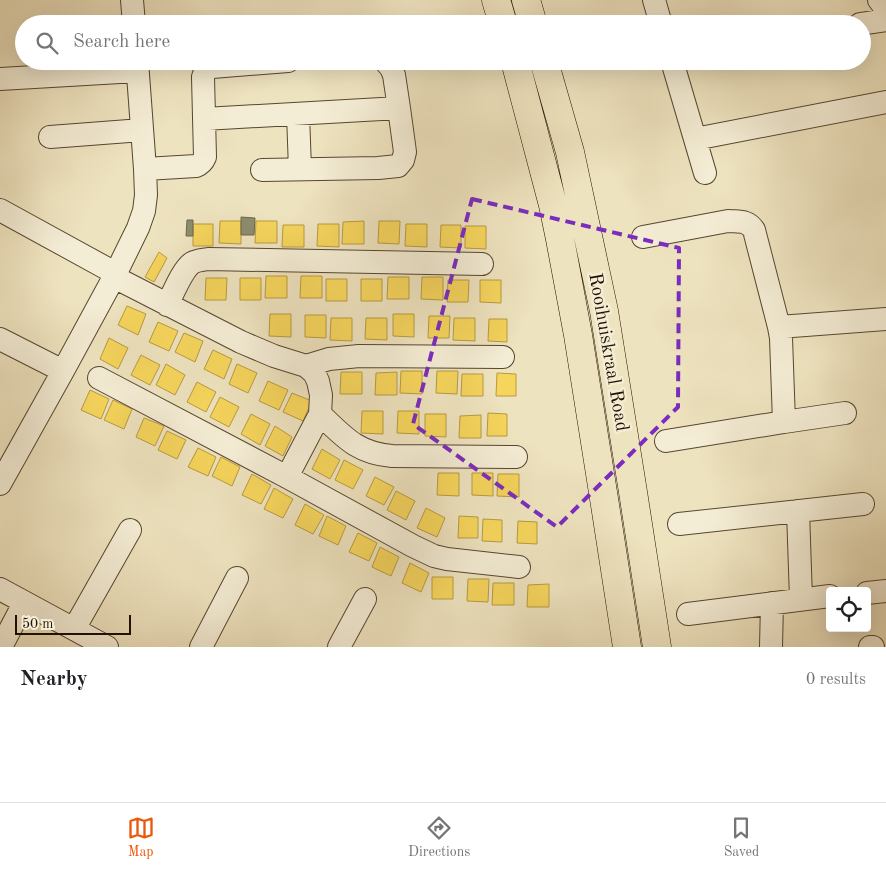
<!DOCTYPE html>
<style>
:root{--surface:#fff;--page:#f2f2f2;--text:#202124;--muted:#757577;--line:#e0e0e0;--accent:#ea580c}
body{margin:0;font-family:"Old Standard TT",serif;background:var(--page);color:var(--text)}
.controls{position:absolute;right:15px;bottom:15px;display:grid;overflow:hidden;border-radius:5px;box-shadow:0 5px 20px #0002}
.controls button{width:45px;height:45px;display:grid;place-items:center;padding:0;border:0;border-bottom:1px solid var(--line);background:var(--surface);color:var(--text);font:25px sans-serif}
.scale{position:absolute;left:15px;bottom:12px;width:116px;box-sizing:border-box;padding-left:5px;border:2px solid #241100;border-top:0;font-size:14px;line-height:18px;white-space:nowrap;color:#241100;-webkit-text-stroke:4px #f4edd5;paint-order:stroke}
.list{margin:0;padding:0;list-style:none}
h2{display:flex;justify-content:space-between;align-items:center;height:65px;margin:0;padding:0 20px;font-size:21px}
h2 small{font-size:16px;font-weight:400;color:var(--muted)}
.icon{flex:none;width:28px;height:28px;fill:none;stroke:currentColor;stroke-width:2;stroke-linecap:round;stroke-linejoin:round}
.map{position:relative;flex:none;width:886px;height:647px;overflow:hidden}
.search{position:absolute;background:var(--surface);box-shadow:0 5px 20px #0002;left:15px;right:15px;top:15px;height:55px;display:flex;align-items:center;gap:12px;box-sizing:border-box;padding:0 18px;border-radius:28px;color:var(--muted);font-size:19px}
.sheet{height:155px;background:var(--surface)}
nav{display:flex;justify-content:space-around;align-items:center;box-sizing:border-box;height:70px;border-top:1px solid var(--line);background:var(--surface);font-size:14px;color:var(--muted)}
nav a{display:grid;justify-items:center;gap:2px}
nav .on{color:var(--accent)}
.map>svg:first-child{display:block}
</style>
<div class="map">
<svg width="886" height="647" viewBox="0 0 886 647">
<rect width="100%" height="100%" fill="#eee3bf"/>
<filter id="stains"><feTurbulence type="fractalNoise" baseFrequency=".004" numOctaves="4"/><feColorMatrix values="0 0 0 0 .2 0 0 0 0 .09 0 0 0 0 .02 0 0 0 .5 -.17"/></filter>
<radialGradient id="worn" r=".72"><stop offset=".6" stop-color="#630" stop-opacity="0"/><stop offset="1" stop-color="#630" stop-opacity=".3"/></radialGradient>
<path fill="#f6d55c" stroke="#b79a40" d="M220,221H241V244L219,243Z
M256,221H277V243H255Z
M364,221V244H342L343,222Z
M379,221H400L399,244L378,243Z
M193,224H213V246H193Z
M318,224H339V247L317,246Z
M406,224H427V247L405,246Z
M283,225H304V247H282Z
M441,225H461V248L440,247Z
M465,226H486V249L465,248Z
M159,252L167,258L154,282L145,277Z
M266,276H287V298H265Z
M301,276H322V298H300Z
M388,277H409V299H387Z
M422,277H443V300L421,299Z
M206,278H227L226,300H205Z
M240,278H261V300H240Z
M326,279H347V301H326Z
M361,279H382V301H361Z
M448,280H469L468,302H447Z
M480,280H501V303L480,302Z
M127,306L146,314L138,335L118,325Z
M270,314H291V337L269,336Z
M393,314H414V337L393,336Z
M305,315H326V338L305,337Z
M429,316H450L449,338H428Z
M331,318H352V341L330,340Z
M366,318H387V340L365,339Z
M454,318H475V341L453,340Z
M489,319H507V342L488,341Z
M158,322L178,331L169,351L149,342Z
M184,333L203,341L195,362L175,352Z
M109,338L128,348L118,369L100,359Z
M213,350L232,359L224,379L204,369Z
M141,355L160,365L150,385L131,375Z
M166,364L185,375L175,395L156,385Z
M237,364L257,373L248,393L229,384Z
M401,371H422V394L400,393Z
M437,371H458L457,394L436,393Z
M341,372H362V394H340Z
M397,372V395H375L376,373Z
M497,373L516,374V396H496Z
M462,374H483V396H461Z
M268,381L288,390L279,410L259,401Z
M197,382L216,392L206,412L187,402Z
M90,390L109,399L101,419L81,410Z
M292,393L312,401L303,421L283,412Z
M220,397L239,407L229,427L210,417Z
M113,400L132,409L124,429L104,420Z
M362,411H383V434L361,433Z
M398,411H419V434L397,433Z
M488,413L507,414V436H487Z
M251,414L270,424L260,445L241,434Z
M425,414H446V437L425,436Z
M481,415V438H459L460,416Z
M144,418L164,426L155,446L136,437Z
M275,426L292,437L283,456L265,446Z
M167,431L186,440L177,459L158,450Z
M198,448L216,457L208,476L188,467Z
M322,449L340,460L330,479L312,469Z
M221,457L240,467L232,486L212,476Z
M344,460L363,470L353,489L335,480Z
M438,473H459V496L437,495Z
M472,473H493V496L472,495Z
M252,474L271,485L261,504L242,495Z
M498,474H519V497L497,496Z
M375,477L394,487L384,505L366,496Z
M274,488L293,499L283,518L264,509Z
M396,491L415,501L406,520L387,510Z
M305,504L324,515L313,534L295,525Z
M426,508L445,518L437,537L417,528Z
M327,516L346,526L338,545L319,536Z
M459,516L478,517V538H458Z
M483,519L502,520V542L482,541Z
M518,521L537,522V544L517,543Z
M358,533L377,543L369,561L349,552Z
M380,547L399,557L391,576L372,567Z
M410,563L429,573L421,592L402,583Z
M432,577H453V599H432Z
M468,579H489L488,602L467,601Z
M493,583H514V605H492Z
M549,584V607H527L528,585Z"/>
<path fill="#8c8c6e" stroke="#6d674d" d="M241,217L255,218L254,235H241Z
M187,220H193V236H186Z"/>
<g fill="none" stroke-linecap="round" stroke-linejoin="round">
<g stroke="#564630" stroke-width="24">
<path id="minor" d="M132,0L134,24
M654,0L661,24
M879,0L886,9
M860,24L886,20
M672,61L705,173
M0,79L137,71
M298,114L300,169
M204,119L399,108
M50,137L142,130
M695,139L886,102
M145,169L196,166C201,164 203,162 205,157L203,77C205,71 206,69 212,67L288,61
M262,170L378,168L398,166L403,160L405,152L399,108L394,75L391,68L385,61
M0,210L115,273
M643,237L728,221C740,222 747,220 754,230L779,327L781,338L784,422L845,413
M114,277L241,342L274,356L306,366L314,373L318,381L321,395L320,414L287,477
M167,305C173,294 182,270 192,263C197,260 202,260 208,259L482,264
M779,327L886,319
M0,339L63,371
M306,366L329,359L359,356L503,357
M99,378L287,477L413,546L434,556L447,559L519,567
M320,414C344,437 357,453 392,456L516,457
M666,441L784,422
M0,484L63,371L114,277L138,228L144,211L146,195L145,169L137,61
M798,511L801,599
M679,524L863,504
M0,589L107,647
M867,593L886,591
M688,614L830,596
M74,629L130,530
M1,647L24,603
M201,647L237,578
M339,647L365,599
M771,647L772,603
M870,647H873"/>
</g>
<g stroke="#241100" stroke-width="29">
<path id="major" d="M496,0L503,24
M526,0L533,24
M515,61L553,205L560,239L578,335L605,505L627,647
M544,61L570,152L604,311L633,492L657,647"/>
</g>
<use href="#minor" stroke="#f4edd5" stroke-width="22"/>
<use href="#major" stroke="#eee3bf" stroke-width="28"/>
</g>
<path fill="none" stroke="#7b2cbf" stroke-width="4" stroke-dasharray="10 6" stroke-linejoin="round" d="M472,199L679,248L678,407L557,527L413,424Z"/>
<g text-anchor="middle" stroke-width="5" stroke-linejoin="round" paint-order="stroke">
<g font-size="19" fill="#241100" stroke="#f4edd5">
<text transform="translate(610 352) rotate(80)" y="7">Rooihuiskraal Road</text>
</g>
</g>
<rect width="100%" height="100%" filter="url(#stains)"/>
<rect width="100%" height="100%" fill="url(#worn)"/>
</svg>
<div class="controls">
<button><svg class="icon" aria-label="locate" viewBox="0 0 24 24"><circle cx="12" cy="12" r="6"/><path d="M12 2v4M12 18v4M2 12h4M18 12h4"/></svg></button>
</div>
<div class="scale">50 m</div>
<div class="search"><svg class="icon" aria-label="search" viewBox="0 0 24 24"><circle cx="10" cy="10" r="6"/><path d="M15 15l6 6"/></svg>Search here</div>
</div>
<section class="sheet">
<h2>Nearby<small>0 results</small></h2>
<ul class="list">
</ul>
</section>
<nav>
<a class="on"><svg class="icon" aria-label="map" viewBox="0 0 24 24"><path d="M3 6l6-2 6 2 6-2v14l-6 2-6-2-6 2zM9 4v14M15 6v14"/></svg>Map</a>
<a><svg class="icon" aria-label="directions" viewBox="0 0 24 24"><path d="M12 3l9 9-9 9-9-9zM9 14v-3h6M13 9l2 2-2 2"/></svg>Directions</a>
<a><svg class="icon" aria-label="saved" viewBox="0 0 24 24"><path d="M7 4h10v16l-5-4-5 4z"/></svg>Saved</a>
</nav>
